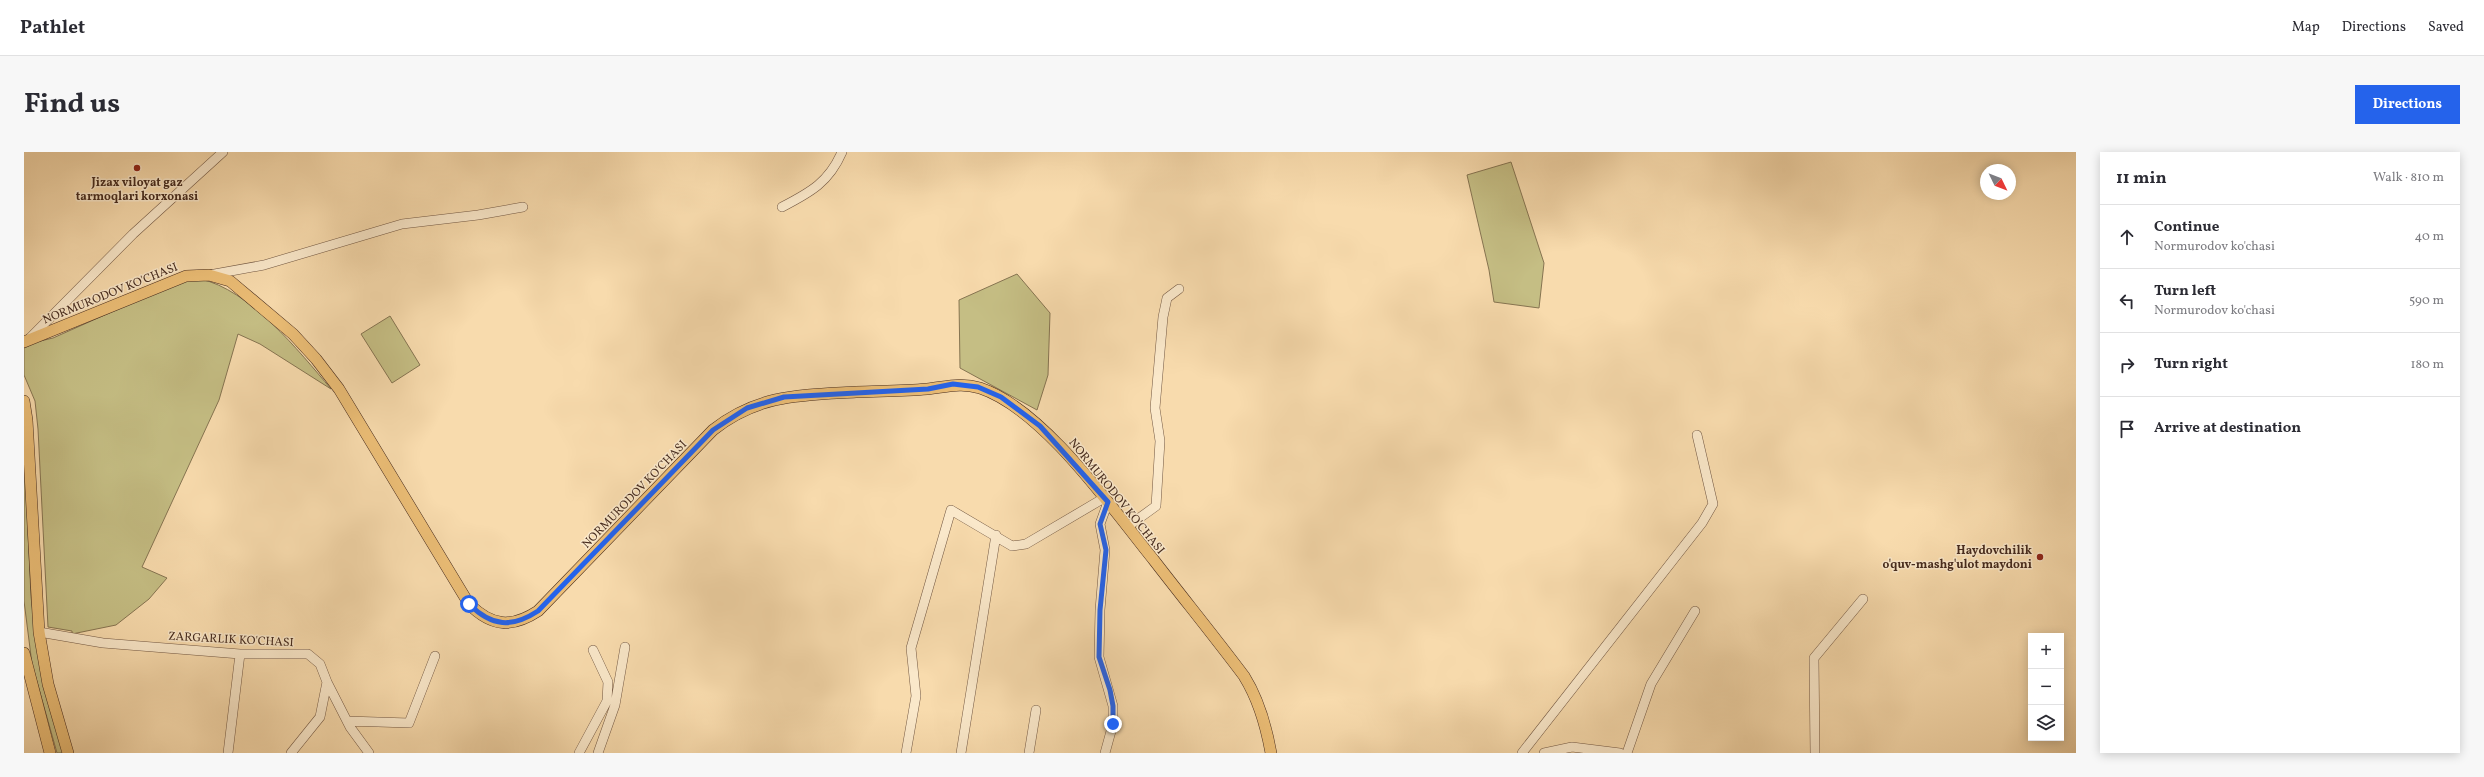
<!DOCTYPE html>
<meta charset="utf-8">
<style>
:root{--surface:#fff;--page:#f7f7f7;--text:#2b2b33;--muted:#7c7c81;--line:#e1e1e2;--accent:#2563eb}
body{margin:0;font-family:Vollkorn,serif;background:var(--page);color:var(--text)}
.controls{position:absolute;right:12px;bottom:12px;display:grid;overflow:hidden;border-radius:0px;box-shadow:0 2px 10px #0003}
.controls button{width:36px;height:36px;display:grid;place-items:center;padding:0;border:0;border-bottom:1px solid var(--line);background:var(--surface);color:var(--text);font:20px sans-serif}
.compass{position:absolute;left:1956px;top:12px;width:36px;height:36px;border-radius:50%;background:var(--surface);box-shadow:0 2px 10px #0003;rotate:133deg}
.stop{position:absolute;width:12px;height:12px;margin:-9px;border:3px solid #2563eb;border-radius:50%;background:#fff}
.stop.end{background:#2563eb;border-color:#fff;box-shadow:0 1px 4px #0008}
.list{margin:0;padding:0;list-style:none}
h2{display:flex;justify-content:space-between;align-items:center;height:52px;margin:0;padding:0 16px;font-size:17px}
h2 small{font-size:13px;font-weight:400;color:var(--muted)}
.list li{display:grid;grid-template-columns:26px 1fr auto;gap:12px;align-items:center;box-sizing:border-box;height:64px;padding:0 16px;border-top:1px solid var(--line)}
.list b{display:block;font-size:15px;white-space:nowrap}
.list p{margin:0;font-size:13px;white-space:nowrap;color:var(--muted)}
.list em{font-size:13px;font-style:normal;color:var(--muted)}
.icon{flex:none;width:22px;height:22px;fill:none;stroke:currentColor;stroke-width:2;stroke-linecap:round;stroke-linejoin:round}
.map{position:relative;flex:none;width:2052px;height:601px;overflow:hidden;border-radius:0px}
header{display:flex;align-items:center;gap:24px;box-sizing:border-box;height:56px;padding:0 20px;background:var(--surface);border-bottom:1px solid var(--line)}
header strong{font-size:19px}
nav{display:flex;gap:22px;margin-inline-start:auto;font-size:14px}
.intro{display:flex;align-items:center;justify-content:space-between;box-sizing:border-box;height:96px;padding:0 24px}
h1{margin:0;font-size:28px}
.button{padding:10px 18px;border-radius:0px;background:var(--accent);color:#fff;font-size:14px;font-weight:700}
main{display:flex;gap:24px;padding:0 24px}
aside{flex:1;background:var(--surface);border-radius:0px;box-shadow:0 2px 10px #0003}
.map>svg:first-child{display:block}
</style>
<header>
<strong>Pathlet</strong>
<nav><a>Map</a><a>Directions</a><a>Saved</a></nav>
</header>
<div class="intro"><h1>Find us</h1><a class="button">Directions</a></div>
<main>
<div class="map">
<svg width="2052" height="601" viewBox="0 0 2052 601">
<rect width="100%" height="100%" fill="#f8dbad"/>
<filter id="stains"><feTurbulence type="fractalNoise" baseFrequency=".005" numOctaves="4"/><feColorMatrix values="0 0 0 0 .2 0 0 0 0 .09 0 0 0 0 .02 0 0 0 .5 -.17"/></filter>
<radialGradient id="worn" r=".72"><stop offset=".6" stop-color="#630" stop-opacity="0"/><stop offset="1" stop-color="#630" stop-opacity=".3"/></radialGradient>
<path fill="#c5be84" stroke="#867451" d="M1487,10L1520,111L1515,156L1470,150L1465,118L1443,23Z
M993,122L1026,161L1024,223L1013,258L936,216L935,148Z
M176,127C225,137 275,199 307,237L236,192L214,182L195,248L118,415L143,426L125,447L92,473L48,482V479L24,475L14,277L11,249L0,223V196L12,190L29,186L157,129Z
M366,164L396,213L368,231L337,182Z
M0,290L7,445L15,509L40,601H33L8,512L0,449Z"/>
<g fill="none" stroke-linecap="round" stroke-linejoin="round">
<g stroke="#725742" stroke-width="10">
<path id="minor" d="M758,55C787,40 805,30 818,0
M185,123L240,113L378,72L454,63L499,55
M6,186L109,82L199,0
M1103,375L1132,354L1136,289L1131,256L1139,165L1143,146L1155,137
M15,480L79,491L216,502H284L296,512L303,530L296,565L267,601
M303,530L326,575L345,601
M323,569L385,571L411,504
M204,601L216,502
M555,601L583,549L584,530L569,498
M574,601L591,553L601,495
M882,601L892,544L887,496L927,358L988,394L1002,392L1080,346
M937,601L972,383
M1005,601L1012,558
M1081,601L1089,572V554L1075,505L1076,458L1081,398L1076,372L1084,350
M1498,601L1678,371L1689,352L1673,283
M1520,601L1548,595L1596,601
M1603,601L1627,532L1671,459
M1791,601L1790,506L1839,447"/>
</g>
<g stroke="#462b1e" stroke-width="12">
<path id="major" d="M0,190L162,124L185,123L206,129L269,182L292,207L315,237L445,452C468,475 488,476 514,459L689,278C734,242 778,243 832,240C856,239 880,239 903,237C922,235 937,230 956,236C1019,257 1087,355 1129,407C1159,446 1190,484 1220,524C1235,548 1242,573 1247,601
M0,249L3,268L15,480L24,532L44,601
M0,501L26,601"/>
</g>
<use href="#minor" stroke="#fae8ca" stroke-width="9"/>
<use href="#major" stroke="#ecbe76" stroke-width="11"/>
</g>
<g fill="none" stroke-linecap="round" stroke-linejoin="round">
<path stroke="#2563eb" stroke-width="5" d="M445,452C468,475 488,476 514,459L689,278L723,256L760,245L904,237L929,232L954,235L977,245L1016,274L1084,350L1076,372L1082,398L1076,458L1075,505L1086,538L1089,554V572"/>
</g>
<g fill="#8f2418" stroke="#fae8ca" stroke-width="1.5">
<circle cx="113" cy="16" r="4"/>
<circle cx="2016" cy="405" r="4"/>
</g>
<g text-anchor="middle" stroke-width="3" stroke-linejoin="round" paint-order="stroke">
<g font-size="12" font-weight="bold" fill="#462b1e" stroke="#fae8ca">
<text x="113" y="34">Jizax viloyat gaz<tspan x="113" dy="14">tarmoqlari korxonasi</tspan></text>
<text x="2008" y="402" text-anchor="end">Haydovchilik<tspan x="2008" dy="14">o'quv-mashg'ulot maydoni</tspan></text>
</g>
<g font-size="12" fill="#462b1e" stroke="#fae8ca">
<text transform="translate(86 141) rotate(-22)" y="4">NORMURODOV KO'CHASI</text>
<text transform="translate(610 342) rotate(-46)" y="4">NORMURODOV KO'CHASI</text>
<text transform="translate(1093 344) rotate(51)" y="4">NORMURODOV KO'CHASI</text>
<text transform="translate(207 487) rotate(3)" y="4">ZARGARLIK KO'CHASI</text>
</g>
</g>
<rect width="100%" height="100%" filter="url(#stains)"/>
<rect width="100%" height="100%" fill="url(#worn)"/>
</svg>
<div class="controls">
<button>+</button>
<button>−</button>
<button><svg class="icon" aria-label="layers" viewBox="0 0 24 24"><path d="M12 4l9 5-9 5-9-5zM3 14l9 5 9-5"/></svg></button>
</div>
<svg class="compass" viewBox="-18 -18 36 36"><path d="M0-13l5 13h-10z" fill="#e53935"/><path d="M0 13l5-13h-10z" fill="#7c7c81"/></svg>
<div class="stop" style="left:445px;top:452px"></div>
<div class="stop end" style="left:1089px;top:572px"></div>
</div>
<aside>
<h2>11 min<small>Walk · 810 m</small></h2>
<ul class="list">
<li><svg class="icon" aria-label="ahead" viewBox="0 0 24 24"><path d="M12 20V5M6 11l6-6 6 6"/></svg><div><b>Continue</b><p>Normurodov ko'chasi</p></div><em>40 m</em></li>
<li><svg class="icon" aria-label="left" viewBox="0 0 24 24"><path d="M17 20v-9H6M10 6l-5 5 5 5"/></svg><div><b>Turn left</b><p>Normurodov ko'chasi</p></div><em>590 m</em></li>
<li><svg class="icon" aria-label="right" viewBox="0 0 24 24"><path d="M7 20v-9h11M14 6l5 5-5 5"/></svg><div><b>Turn right</b></div><em>180 m</em></li>
<li><svg class="icon" aria-label="arrive" viewBox="0 0 24 24"><path d="M6 21V4h12l-3 4 3 4H6"/></svg><div><b>Arrive at destination</b></div></li>
</ul>
</aside>
</main>
